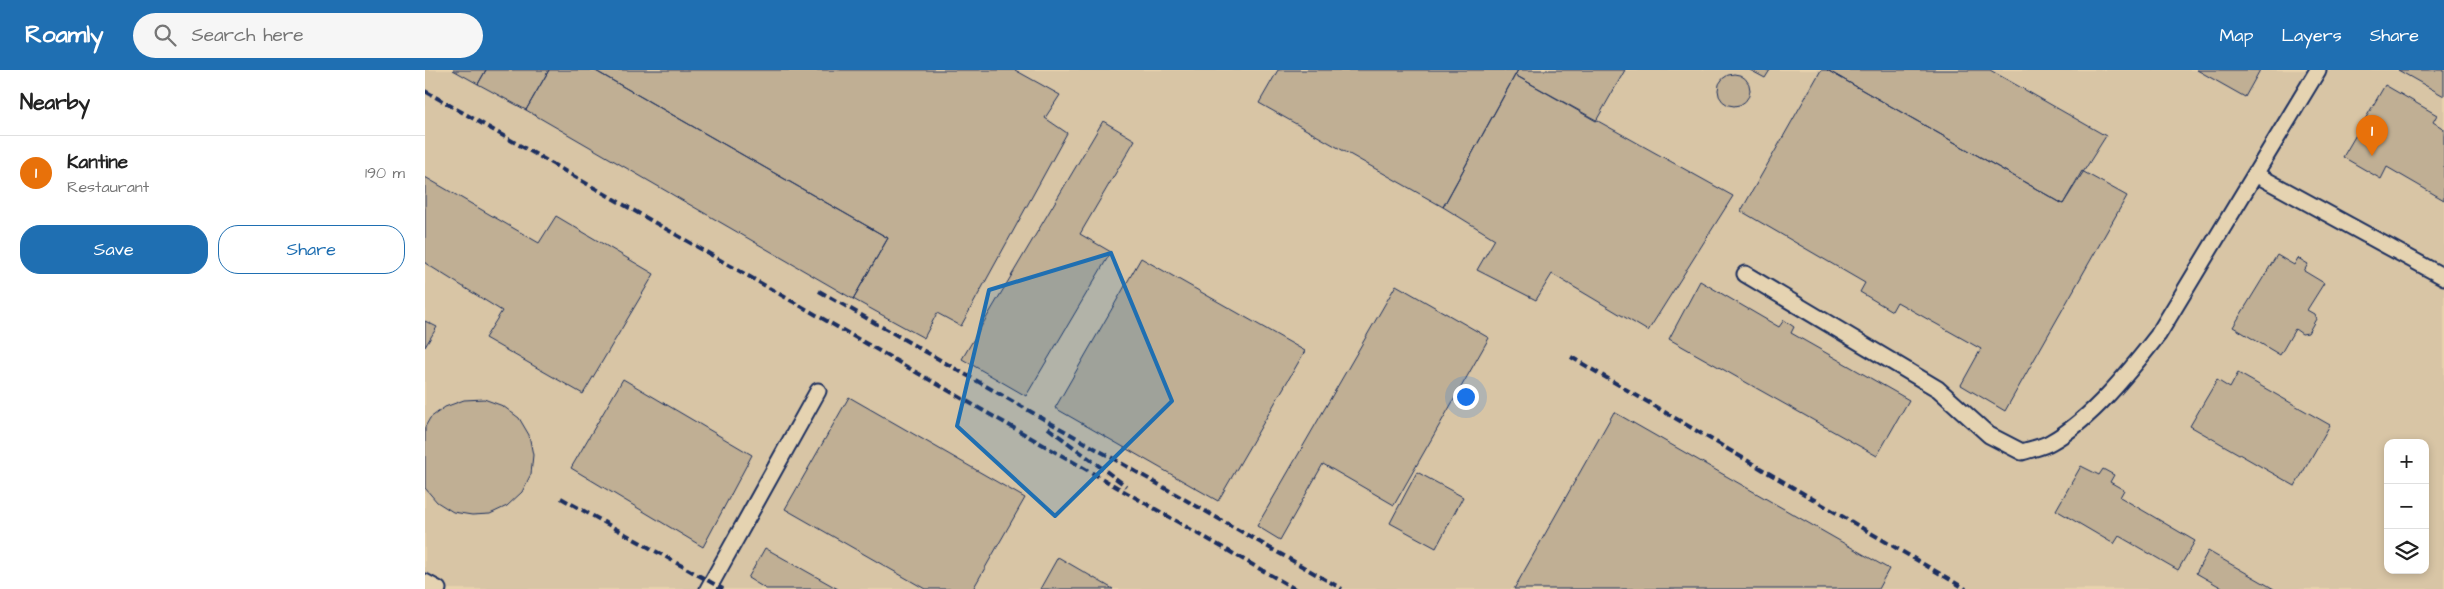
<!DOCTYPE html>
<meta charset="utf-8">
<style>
:root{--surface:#fff;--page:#f6f6f6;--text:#222;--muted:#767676;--line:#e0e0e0;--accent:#1f6fb2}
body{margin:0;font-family:"Architects Daughter",sans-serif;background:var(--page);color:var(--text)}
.controls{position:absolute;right:15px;bottom:15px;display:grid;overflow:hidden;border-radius:10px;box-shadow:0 2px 8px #0003}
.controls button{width:45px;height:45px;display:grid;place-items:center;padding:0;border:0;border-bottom:1px solid var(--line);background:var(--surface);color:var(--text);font:25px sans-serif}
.you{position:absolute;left:1040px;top:326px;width:18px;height:18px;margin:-12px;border:4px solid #fff;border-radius:50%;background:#1a73e8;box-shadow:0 0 0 8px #1a73e833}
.badge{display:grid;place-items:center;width:32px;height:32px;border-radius:50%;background:var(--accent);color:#fff;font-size:16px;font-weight:700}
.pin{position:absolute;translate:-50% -41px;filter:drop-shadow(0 1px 2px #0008)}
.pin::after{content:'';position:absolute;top:26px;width:18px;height:15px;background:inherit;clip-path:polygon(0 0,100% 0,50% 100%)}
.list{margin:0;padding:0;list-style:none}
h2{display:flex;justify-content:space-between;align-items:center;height:65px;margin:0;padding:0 20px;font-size:21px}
h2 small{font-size:16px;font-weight:400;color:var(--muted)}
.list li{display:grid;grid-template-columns:32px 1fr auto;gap:15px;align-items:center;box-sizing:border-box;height:75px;padding:0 20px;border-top:1px solid var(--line)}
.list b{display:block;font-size:19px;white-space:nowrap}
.list p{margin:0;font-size:16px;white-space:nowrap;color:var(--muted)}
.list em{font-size:16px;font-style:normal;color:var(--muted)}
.actions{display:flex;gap:10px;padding:15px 20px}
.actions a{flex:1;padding:11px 0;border:1px solid var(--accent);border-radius:20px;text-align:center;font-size:18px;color:var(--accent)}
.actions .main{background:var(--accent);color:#fff}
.icon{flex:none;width:28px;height:28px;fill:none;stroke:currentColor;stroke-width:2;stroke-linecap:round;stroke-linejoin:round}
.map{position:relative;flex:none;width:2019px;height:519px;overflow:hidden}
header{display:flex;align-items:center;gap:30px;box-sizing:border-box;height:70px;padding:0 25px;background:var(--accent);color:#fff}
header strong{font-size:24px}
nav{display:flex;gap:28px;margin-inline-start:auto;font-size:18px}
.search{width:350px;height:45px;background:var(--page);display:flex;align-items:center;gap:12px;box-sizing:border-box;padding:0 18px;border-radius:28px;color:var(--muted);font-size:19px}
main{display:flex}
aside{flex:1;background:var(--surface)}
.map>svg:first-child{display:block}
</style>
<header>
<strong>Roamly</strong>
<div class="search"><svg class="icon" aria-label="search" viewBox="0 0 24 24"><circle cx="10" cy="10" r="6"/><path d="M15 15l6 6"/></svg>Search here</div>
<nav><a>Map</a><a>Layers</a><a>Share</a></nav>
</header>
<main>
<aside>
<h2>Nearby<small></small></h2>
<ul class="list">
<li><span class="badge" style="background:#e8710a">1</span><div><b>Kantine</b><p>Restaurant</p></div><em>190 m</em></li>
</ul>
<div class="actions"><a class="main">Save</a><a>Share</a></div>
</aside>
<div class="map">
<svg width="2019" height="519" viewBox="0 0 2019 519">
<rect width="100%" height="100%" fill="#e8d3ad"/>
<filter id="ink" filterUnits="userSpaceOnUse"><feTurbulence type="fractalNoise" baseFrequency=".02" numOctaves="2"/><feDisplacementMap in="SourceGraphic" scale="10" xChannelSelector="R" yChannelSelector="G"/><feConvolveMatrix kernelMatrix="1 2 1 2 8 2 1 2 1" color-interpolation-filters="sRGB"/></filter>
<g filter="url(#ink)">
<path fill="#d8c5a5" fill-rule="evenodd" d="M0,0H2019V519H0ZM1963,373H2000V500H1963Z"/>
<path fill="#c0af94" stroke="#1b2f5e" d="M28,0H61L53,14Z
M61,0H124L101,40L53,14Z
M124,0H169L463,168L428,229L101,40Z
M169,0H590L635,25L620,48L642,63L536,256L512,243L499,268L428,229L463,168Z
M853,0H1093L1018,137L834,33Z
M1093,0H1200L1171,51L1090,5Z
M1325,0H1345L1340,8Z
M1396,0H1402L1638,134L1657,101L1702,126L1580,341L1536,315L1556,279L1472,232L1467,241L1435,222L1440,213L1316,141Z
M1402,0H1565L1681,66L1638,134Z
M1772,0H1835L1820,27Z
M1973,0H2019V26Z
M1293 20a16 16 0 1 1 32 0a16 16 0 1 1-32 0Z
M1090,5L1308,126L1223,261L1127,204L1111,230L1052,200L1070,169L1018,137Z
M1960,15L2012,45L2008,52L2019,59V130L1962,97L1956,109L1918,87Z
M678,51L710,70L655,164L686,182L601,326L537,289Z
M0,107L114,173L131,146L229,204L158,324L60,268L77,241L0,193Z
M1852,185L1869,195L1873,188L1883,194L1879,201L1899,213L1882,240L1889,244L1891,249L1883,263L1877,264L1870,259L1855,285L1808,257Z
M716,188L880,281L793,431L630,338Z
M1275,211L1354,257L1359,250L1369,257L1366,263L1484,330L1452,386L1244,269Z
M971,215L1064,268L969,435L898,394L855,470L832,456Z
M0,251L12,257L0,277Z
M1813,303L1905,355L1870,416L1765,356L1792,310L1805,318Z
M198,309L327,385L278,477L146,398Z
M424,327L600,428L548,519H500L360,439Z
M59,329L78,336L94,348L104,365L108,385L106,404L97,422L82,436L65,444L47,445L28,442L12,432L0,418V357L5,348L20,337L39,330Z
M1189,342L1464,499L1453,519H1089Z
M1656,396L1674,405L1678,399L1689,405L1685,412L1699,420L1695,427L1770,471L1753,500L1694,466L1689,474L1631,440Z
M992,402L1038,427L1011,478L965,453Z
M340,478L413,519H341L323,508Z
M1783,481L1849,519H1799L1771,503Z
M633,487L688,519H615Z"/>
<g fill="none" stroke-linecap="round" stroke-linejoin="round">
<g stroke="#1b2f5e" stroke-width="19">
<path id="service" d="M1830,104L2019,207
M1320,204L1513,319L1564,365L1597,382C1606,379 1618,377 1626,372C1666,350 1705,301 1733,265L1893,0
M0,512L13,519
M283,519L393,321"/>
</g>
<use href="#service" stroke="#e5d3b1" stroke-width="15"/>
<path stroke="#1b2f5e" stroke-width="4" stroke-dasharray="8 4" stroke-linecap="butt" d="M0,21L870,519
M394,221L917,519
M1146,287L1541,519
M623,358L701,416
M136,428L298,519"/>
</g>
</g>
<path fill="#1f6fb2" fill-opacity="0.2" stroke="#1f6fb2" stroke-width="4" stroke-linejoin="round" d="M686,183L747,331L630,446L532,356L564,220Z"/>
</svg>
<div class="controls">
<button>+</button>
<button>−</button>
<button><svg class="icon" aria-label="layers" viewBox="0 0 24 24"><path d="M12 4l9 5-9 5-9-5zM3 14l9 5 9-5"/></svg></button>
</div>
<div class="you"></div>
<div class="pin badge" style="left:1947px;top:86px;background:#e8710a">1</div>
</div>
</main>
